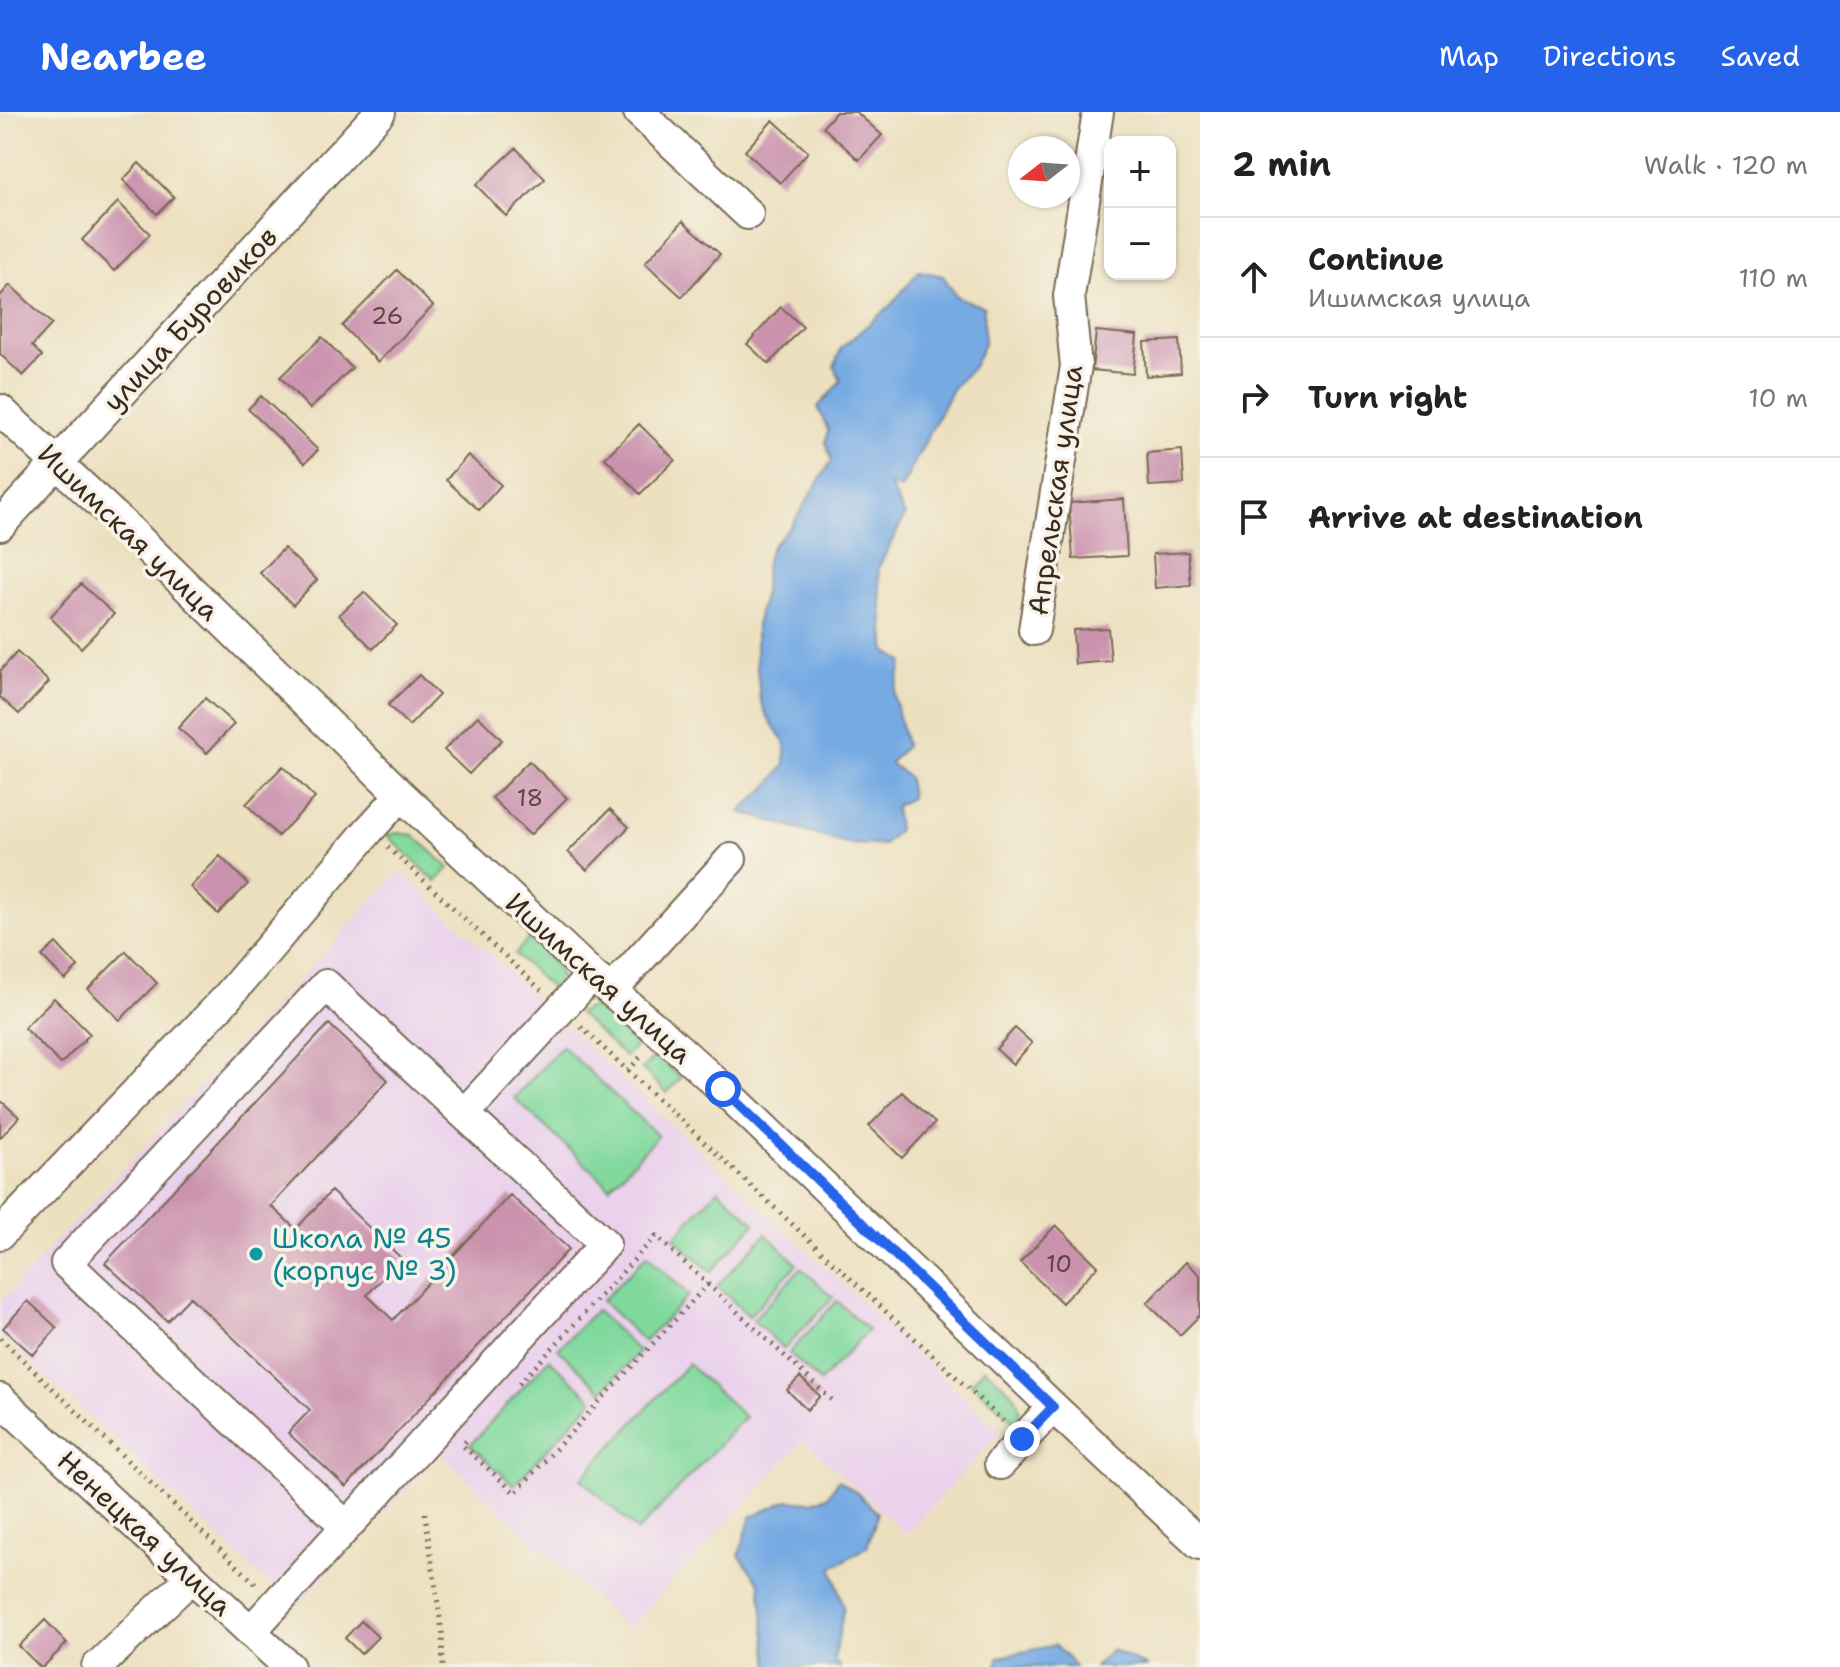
<!DOCTYPE html>
<meta charset="utf-8">
<style>
:root{--surface:#fff;--page:#f6f6f6;--text:#222;--muted:#767676;--line:#e0e0e0;--accent:#2563eb}
body{margin:0;font-family:"Shantell Sans",sans-serif;background:var(--page);color:var(--text)}
.controls{position:absolute;right:24px;top:24px;display:grid;overflow:hidden;border-radius:16px;box-shadow:0 2px 6px #0004}
.controls button{width:72px;height:72px;display:grid;place-items:center;padding:0;border:0;border-bottom:2px solid var(--line);background:var(--surface);color:var(--text);font:40px sans-serif}
.compass{position:absolute;left:1008px;top:24px;width:72px;height:72px;border-radius:50%;background:var(--surface);box-shadow:0 2px 6px #0004;rotate:253deg}
.stop{position:absolute;width:24px;height:24px;margin:-18px;border:6px solid #2563eb;border-radius:50%;background:#fff}
.stop.end{background:#2563eb;border-color:#fff;box-shadow:0 2px 8px #0008}
.list{margin:0;padding:0;list-style:none}
h2{display:flex;justify-content:space-between;align-items:center;height:104px;margin:0;padding:0 32px;font-size:34px}
h2 small{font-size:26px;font-weight:400;color:var(--muted)}
.list li{display:grid;grid-template-columns:52px 1fr auto;gap:24px;align-items:center;box-sizing:border-box;height:120px;padding:0 32px;border-top:2px solid var(--line)}
.list b{display:block;font-size:30px;white-space:nowrap}
.list p{margin:0;font-size:26px;white-space:nowrap;color:var(--muted)}
.list em{font-size:26px;font-style:normal;color:var(--muted)}
.icon{flex:none;width:44px;height:44px;fill:none;stroke:currentColor;stroke-width:2;stroke-linecap:round;stroke-linejoin:round}
.map{position:relative;flex:none;width:1200px;height:1555px;overflow:hidden}
header{display:flex;align-items:center;gap:48px;box-sizing:border-box;height:112px;padding:0 40px;background:var(--accent);color:#fff}
header strong{font-size:38px}
nav{display:flex;gap:44px;margin-inline-start:auto;font-size:28px}
main{display:flex}
aside{flex:1;background:var(--surface)}
.map>svg:first-child{display:block}
</style>
<header>
<strong>Nearbee</strong>
<nav><a>Map</a><a>Directions</a><a>Saved</a></nav>
</header>
<main>
<div class="map">
<svg width="1200" height="1555" viewBox="0 0 1200 1555">
<rect width="100%" height="100%" fill="#f7f3e8"/>
<filter id="ink" filterUnits="userSpaceOnUse"><feTurbulence type="fractalNoise" baseFrequency=".0125" numOctaves="2"/><feDisplacementMap in="SourceGraphic" scale="16" xChannelSelector="R" yChannelSelector="G"/><feConvolveMatrix kernelMatrix="1 2 1 2 8 2 1 2 1" color-interpolation-filters="sRGB"/></filter>
<filter id="wash" filterUnits="userSpaceOnUse"><feTurbulence type="fractalNoise" baseFrequency=".006" numOctaves="4" result="noise"/><feDisplacementMap in="SourceGraphic" scale="32" xChannelSelector="R" yChannelSelector="G"/><feGaussianBlur stdDeviation="1.8" result="paint"/><feColorMatrix in="noise" values="0 0 0 0 0 0 0 0 0 0 0 0 0 0 0 0 0 1.4 0 .05"/><feComposite in="paint" operator="in"/></filter>
<g filter="url(#wash)">
<rect width="100%" height="100%" fill="#ece0bf"/>
<path fill="#ead1ec" d="M400,759L1001,1320L906,1422L804,1328L628,1517L439,1341L295,1496L0,1221V1190Z"/>
<path fill="#81d99e" stroke="#5e825e" stroke-width="2" d="M398,721L414,723L449,756L436,770L387,723Z
M528,827C547,845 568,856 559,884L515,842Z
M589,896L603,897L640,930L625,945L578,901Z
M562,934L658,1024L610,1075L514,986Z
M656,943L681,966L667,981L642,957Z
M718,1077L755,1111L711,1160L674,1126Z
M766,1122L797,1152L749,1204L717,1174Z
M647,1143L689,1183L644,1230L602,1189Z
M801,1156L833,1185L784,1237L753,1208Z
M837,1189L868,1218L820,1270L789,1241Z
M596,1198L639,1240L602,1279L558,1237Z
M549,1247L593,1288L514,1373L470,1333Z
M688,1252L745,1305L638,1419L581,1367Z
M985,1256L1016,1285L1020,1299L1017,1312L971,1271Z"/>
<path fill="#76aae3" stroke="#586a80" stroke-width="2" d="M919,159L943,164L957,185L984,195V232L973,255L952,277L901,377L890,373L905,404L878,456L886,539L903,550L894,583L906,634L890,651L908,665L911,686L895,694L898,718L884,733L847,732L740,700L770,672L785,653V632L767,604L760,587L756,545V514L764,480L766,450L772,434L792,413L832,348L826,331L828,318L818,295L841,269L834,255L841,236L891,193Z
M839,1368L856,1380L878,1401L867,1435L832,1456L844,1495L834,1548L840,1555H769L760,1472L739,1443L751,1405L788,1388L811,1390L827,1385Z
M1055,1533L1076,1555H997L998,1545Z
M1112,1538L1148,1555H1094Z"/>
<g id="blocks">
<path fill="#ca92ad" d="M836,0H856L882,23L859,48L823,15Z
M773,8L808,40L780,71L745,39Z
M516,36L545,67L506,104L476,73Z
M139,51L174,85L157,102L123,68Z
M118,90L150,122L114,159L82,128Z
M683,109L720,142L682,185L645,151Z
M397,158L433,194L378,250L342,214Z
M10,173L52,212L32,234L42,244L23,264L0,242V184Z
M781,195L803,215L769,252L747,232Z
M1096,219L1137,223L1133,262L1092,258Z
M322,225L352,256L310,297L280,265Z
M1179,228L1181,261L1146,264L1144,230Z
M261,284L318,338L305,351L248,297Z
M639,312L675,348L640,382L605,346Z
M1182,338L1184,372L1149,374L1147,341Z
M468,343L501,373L479,398L446,368Z
M1124,387L1127,444L1073,447L1069,391Z
M284,436L317,468L293,493L260,461Z
M1188,440L1191,473L1155,476L1153,442Z
M81,472L114,502L81,536L50,505Z
M364,480L397,513L373,537L339,503Z
M1108,516L1111,549L1075,552L1073,518Z
M17,540L49,570L19,602L0,585V559Z
M419,563L439,583L409,614L388,593Z
M205,586L234,612L207,641L178,616Z
M478,604L502,628L469,662L444,638Z
M529,649L567,686L530,723L492,686Z
M283,654L315,686L278,724L246,692Z
M610,697L629,715L587,758L568,740Z
M220,744L248,772L218,802L190,775Z
M56,831L78,855L65,868L42,844Z
M126,839L157,871L120,908L88,877Z
M54,886L90,922L61,952L24,916Z
M329,912L388,968L271,1094L296,1117L331,1079L401,1146L367,1183L393,1208L510,1083L569,1137L346,1375L288,1321L310,1298L190,1185L167,1209L105,1151Z
M1015,916L1032,931L1013,952L996,937Z
M902,980L935,1011L902,1046L869,1014Z
M0,988L19,1005L0,1026Z
M1056,1113L1098,1154L1062,1191L1020,1150Z
M1186,1150L1200,1163V1203L1180,1223L1147,1191Z
M28,1189L57,1216L33,1243L3,1216Z
M800,1265L820,1284L807,1298L787,1278Z
M45,1508L67,1531L43,1555H40L19,1534Z
M361,1509L378,1525L361,1542L345,1526Z"/>
</g>
</g>
<g filter="url(#ink)">
<use href="#blocks" fill-opacity="0" stroke="#796a56" stroke-width="2"/>
<g fill="none" stroke-linecap="round" stroke-linejoin="round">
<g stroke="#796a56" stroke-width="34">
<path id="minor" d="M639,0L748,102
M0,298L130,419L401,683L592,863L661,921L723,977L1053,1295L1200,1432
M0,413L380,0
M1034,518L1076,254L1069,184L1098,0
M611,879L731,747
M0,1122L223,890L369,718L401,683
M0,1287L289,1555
M1000,1352L1053,1295
M346,1414L66,1151L326,873L464,1002
M251,1519L605,1132L464,1002L592,863
M97,1555L192,1465"/>
</g>
<path stroke="#796a56" stroke-width="5" stroke-dasharray="2 6" stroke-linecap="butt" d="M388,735L541,878
M581,915L1003,1309
M628,959L643,942
M0,1226L259,1475
M519,1272L656,1124L832,1288
M466,1329L462,1333L515,1381L708,1172
M425,1401L442,1520L443,1555"/>
<use href="#minor" stroke="#fff" stroke-width="30"/>
</g>
</g>
<g fill="none" stroke-linecap="round" stroke-linejoin="round" filter="url(#ink)">
<path stroke="#2563eb" stroke-width="10" d="M723,977L1053,1295L1022,1327"/>
</g>
<circle fill="#0f9aa8" stroke="#f7f3e8" stroke-width="3" cx="256" cy="1142" r="8"/>
<g text-anchor="middle" stroke-width="7" stroke-linejoin="round" paint-order="stroke">
<g font-size="24" fill="#5f4442">
<text x="387" y="212">26</text>
<text x="530" y="694">18</text>
<text x="1059" y="1160">10</text>
</g>
<g font-size="28" fill="#3b2a1e" stroke="#f7f3e8">
<text transform="translate(190 207) rotate(-47)" y="10">улица Буровиков</text>
<text transform="translate(1055 378) rotate(-82)" y="10">Апрельская улица</text>
<text transform="translate(129 420) rotate(44)" y="10">Ишимская улица</text>
<text transform="translate(599 866) rotate(42)" y="10">Ишимская улица</text>
<text transform="translate(145 1421) rotate(43)" y="10">Ненецкая улица</text>
</g>
<g font-size="28" fill="#0d838f" stroke="#f7f3e8" text-anchor="start">
<text x="272" y="1136">Школа № 45<tspan x="272" dy="32">(корпус № 3)</tspan></text>
</g>
</g>
</svg>
<div class="controls">
<button>+</button>
<button>−</button>
</div>
<svg class="compass" viewBox="-18 -18 36 36"><path d="M0-13l5 13h-10z" fill="#e53935"/><path d="M0 13l5-13h-10z" fill="#767676"/></svg>
<div class="stop" style="left:723px;top:977px"></div>
<div class="stop end" style="left:1022px;top:1327px"></div>
</div>
<aside>
<h2>2 min<small>Walk · 120 m</small></h2>
<ul class="list">
<li><svg class="icon" aria-label="ahead" viewBox="0 0 24 24"><path d="M12 20V5M6 11l6-6 6 6"/></svg><div><b>Continue</b><p>Ишимская улица</p></div><em>110 m</em></li>
<li><svg class="icon" aria-label="right" viewBox="0 0 24 24"><path d="M7 20v-9h11M14 6l5 5-5 5"/></svg><div><b>Turn right</b></div><em>10 m</em></li>
<li><svg class="icon" aria-label="arrive" viewBox="0 0 24 24"><path d="M6 21V4h12l-3 4 3 4H6"/></svg><div><b>Arrive at destination</b></div></li>
</ul>
</aside>
</main>
